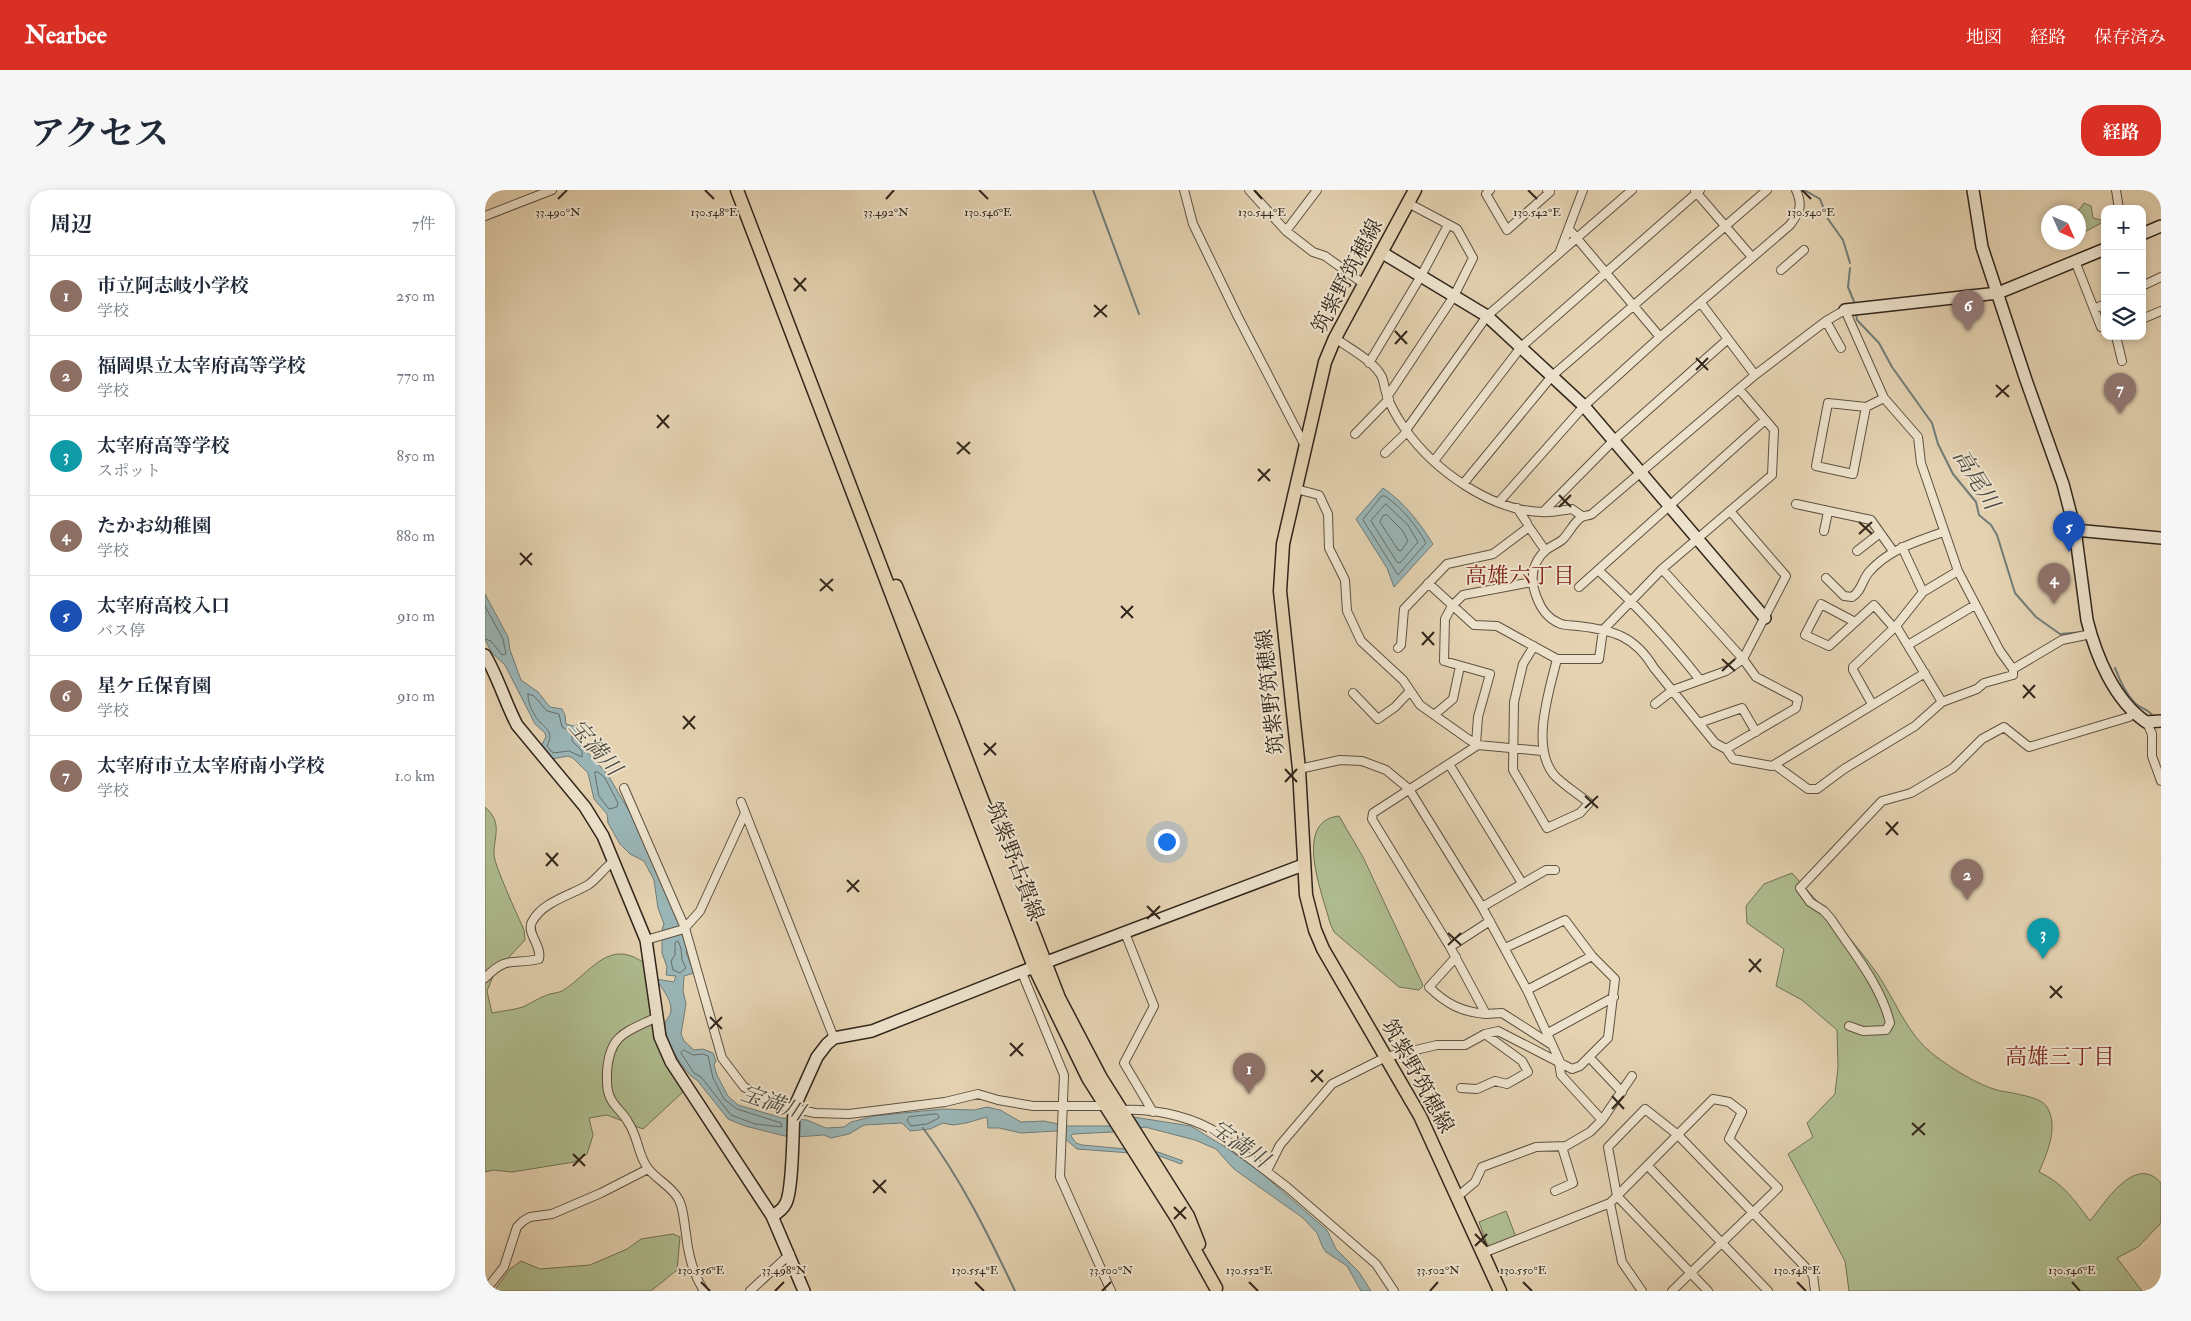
<!DOCTYPE html>
<html lang="ja">
<meta charset="utf-8">
<style>
:root{--surface:#fff;--page:#f6f6f7;--text:#1f2937;--muted:#747a83;--line:#e0e1e3;--accent:#d93025}
body{margin:0;font-family:"IM FELL Double Pica","Noto Serif JP",serif;background:var(--page);color:var(--text)}
.controls{position:absolute;right:15px;top:15px;display:grid;overflow:hidden;border-radius:10px;box-shadow:0 2px 8px #0003}
.controls button{width:45px;height:45px;display:grid;place-items:center;padding:0;border:0;border-bottom:1px solid var(--line);background:var(--surface);color:var(--text);font:25px sans-serif}
.compass{position:absolute;left:1556px;top:15px;width:45px;height:45px;border-radius:50%;background:var(--surface);box-shadow:0 2px 8px #0003;rotate:135deg}
.you{position:absolute;left:681px;top:651px;width:18px;height:18px;margin:-12px;border:4px solid #fff;border-radius:50%;background:#1a73e8;box-shadow:0 0 0 8px #1a73e833}
.badge{display:grid;place-items:center;width:32px;height:32px;border-radius:50%;background:var(--accent);color:#fff;font-size:16px;font-weight:700}
.pin{position:absolute;translate:-50% -41px;filter:drop-shadow(0 1px 2px #0008)}
.pin::after{content:'';position:absolute;top:26px;width:18px;height:15px;background:inherit;clip-path:polygon(0 0,100% 0,50% 100%)}
.list{margin:0;padding:0;list-style:none}
h2{display:flex;justify-content:space-between;align-items:center;height:65px;margin:0;padding:0 20px;font-size:21px}
h2 small{font-size:16px;font-weight:400;color:var(--muted)}
.list li{display:grid;grid-template-columns:32px 1fr auto;gap:15px;align-items:center;box-sizing:border-box;height:80px;padding:0 20px;border-top:1px solid var(--line)}
.list b{display:block;font-size:19px;white-space:nowrap}
.list p{margin:0;font-size:16px;white-space:nowrap;color:var(--muted)}
.list em{font-size:16px;font-style:normal;color:var(--muted)}
.icon{flex:none;width:28px;height:28px;fill:none;stroke:currentColor;stroke-width:2;stroke-linecap:round;stroke-linejoin:round}
.map{position:relative;flex:none;width:1676px;height:1101px;overflow:hidden;border-radius:20px}
header{display:flex;align-items:center;gap:30px;box-sizing:border-box;height:70px;padding:0 25px;background:var(--accent);color:#fff}
header strong{font-size:24px}
nav{display:flex;gap:28px;margin-inline-start:auto;font-size:18px}
.intro{display:flex;align-items:center;justify-content:space-between;box-sizing:border-box;height:120px;padding:0 30px}
h1{margin:0;font-size:35px}
.button{padding:12px 22px;border-radius:20px;background:var(--accent);color:#fff;font-size:18px;font-weight:700}
main{display:flex;gap:30px;padding:0 30px}
aside{flex:1;background:var(--surface);border-radius:20px;box-shadow:0 2px 8px #0003}
.map>svg:first-child{display:block}
</style>
<header>
<strong>Nearbee</strong>
<nav><a>地図</a><a>経路</a><a>保存済み</a></nav>
</header>
<div class="intro"><h1>アクセス</h1><a class="button">経路</a></div>
<main>
<aside>
<h2>周辺<small>7件</small></h2>
<ul class="list">
<li><span class="badge" style="background:#8d6e63">1</span><div><b>市立阿志岐小学校</b><p>学校</p></div><em>250 m</em></li>
<li><span class="badge" style="background:#8d6e63">2</span><div><b>福岡県立太宰府高等学校</b><p>学校</p></div><em>770 m</em></li>
<li><span class="badge" style="background:#0f9aa8">3</span><div><b>太宰府高等学校</b><p>スポット</p></div><em>850 m</em></li>
<li><span class="badge" style="background:#8d6e63">4</span><div><b>たかお幼稚園</b><p>学校</p></div><em>880 m</em></li>
<li><span class="badge" style="background:#1a4fb4">5</span><div><b>太宰府高校入口</b><p>バス停</p></div><em>910 m</em></li>
<li><span class="badge" style="background:#8d6e63">6</span><div><b>星ケ丘保育園</b><p>学校</p></div><em>910 m</em></li>
<li><span class="badge" style="background:#8d6e63">7</span><div><b>太宰府市立太宰府南小学校</b><p>学校</p></div><em>1.0 km</em></li>
</ul>
</aside>
<div class="map">
<svg width="1676" height="1101" viewBox="0 0 1676 1101">
<rect width="100%" height="100%" fill="#e4d2b1"/>
<filter id="stains"><feTurbulence type="fractalNoise" baseFrequency=".004" numOctaves="4"/><feColorMatrix values="0 0 0 0 .2 0 0 0 0 .09 0 0 0 0 .02 0 0 0 .5 -.17"/></filter>
<radialGradient id="worn" r=".72"><stop offset=".6" stop-color="#630" stop-opacity="0"/><stop offset="1" stop-color="#630" stop-opacity=".3"/></radialGradient>
<path fill="#afbd90" stroke="#707256" d="M1599,13L1606,16L1608,28L1620,31L1594,45V22H1585L1587,20H1594Z
M0,617C18,633 9,645 9,664C9,675 33,726 39,740L40,750L10,782L2,801L7,823C17,821 28,820 38,817C46,813 54,808 62,805C67,803 73,803 77,801C105,784 123,747 159,773L172,856L199,901L158,939L122,925L104,928L108,945L102,964L89,972L27,982L8,980L0,982Z
M854,626L878,667L937,793L938,796L934,800L914,797L849,742L845,733C838,705 807,631 854,626Z
M1307,683C1336,716 1366,747 1391,782C1410,809 1422,845 1449,865C1466,878 1493,895 1512,900C1524,903 1556,906 1562,917C1574,937 1562,963 1554,982C1578,993 1590,1011 1605,1031C1620,1013 1650,963 1676,993V1033L1653,1057L1632,1068L1657,1101H1364L1360,1071L1303,964L1328,947L1322,933L1350,904L1353,877L1352,840L1317,810L1291,796L1299,759L1262,733L1261,716L1279,694Z
M1021,1021L1031,1047L1007,1057L1002,1054L994,1032Z
M188,1044L195,1047L192,1080L166,1101H9L25,1079L36,1071L55,1079L105,1075L142,1059L156,1049Z"/>
<path fill="#9ab5b6" stroke="#707c78" d="M898,298C920,313 934,332 948,354L909,397L902,378L871,329Z
M0,404L23,447L25,460L36,490L53,502L65,517L77,519L80,525L81,534L88,536L92,535L95,541L91,549L123,585L147,626L193,730L202,760L201,762L209,783L199,786L198,801L201,814L196,844L199,851L209,860L218,859L228,863L231,871L229,875L232,885L243,906L253,915L297,928L322,930L341,938L359,937L366,932L389,926L457,919L489,920L502,917L515,920L536,932L559,931L583,936H625L648,927L706,936L740,957L773,980L842,1040L851,1059L874,1082L886,1101H876L862,1076L841,1062L838,1058L832,1043L818,1028L749,979L731,959L710,950L660,937L628,942L588,944L586,946L591,953L597,955L673,962L698,971L696,974L672,965L592,959L571,941L536,943L514,938H503L502,927L481,933L468,935L458,933L445,939L425,941L417,933L379,935L364,944L346,948L339,945L311,947L300,946L260,936L243,929L212,890C200,885 178,848 180,834C181,829 186,826 186,820C186,808 177,799 171,789L189,792L191,786L181,785L182,777L177,763V740L179,734L173,718L169,690L159,671L145,664L135,654L123,633L122,624L109,609L103,583L88,568L83,566L67,569L56,556L61,547L60,543L50,534L20,475L7,463L0,450Z"/>
<g fill="none" stroke-linecap="round" stroke-linejoin="round">
<path stroke="#666e69" stroke-width="1" d="M897,306H900C917,318 931,335 941,353L913,385L878,330Z
M901,314L923,335L933,352L915,373L912,372L886,331Z
M899,325H902L917,340L923,351L916,361L913,360L895,332Z
M0,416L18,449L21,464L17,465L6,451L0,449
M43,504L49,506L62,521L74,524L77,537L87,542V551L97,561V567L84,561L68,563L62,556C68,544 64,541 56,533C49,527 42,512 43,504Z
M110,582H113L120,588L133,613L132,617L124,619L114,606Z
M193,751L196,758L197,770L201,778L195,783L188,780L186,771L190,765V753Z
M199,860L208,865L218,864L223,866L228,888L239,909L252,919L296,933L297,937L270,934L246,925L216,887L209,883L196,863Z
M452,924L454,926V928L442,934L426,936L422,930L424,927Z"/>
<path stroke="#707c78" stroke-width="2" d="M608,0L654,124
M1319,0L1335,9L1343,29L1358,50L1365,73
M1365,78L1363,97L1370,114
M1371,124L1372,130L1394,153L1407,177L1447,233L1453,254L1468,284L1491,312L1494,325L1506,335L1512,345L1530,403L1551,427L1575,444L1598,442
M1630,478C1635,490 1641,505 1651,514C1657,519 1663,519 1668,526
M438,938C476,989 503,1044 530,1101"/>
<g stroke="#5e5141" stroke-width="10">
<path id="street" d="M699,0L708,34L753,127L820,256
M764,0L801,41
M832,0L801,41L828,62L840,66L879,94
M1005,0L1001,4L1022,40L1065,2L1062,0
M1631,0L1634,19
M1210,1L1267,67
M0,26L67,0
M1084,39L1175,147
M1075,61L1098,0
M1590,71L1616,137H1620
M1296,80L1319,60
M1657,96L1676,87
M1216,113L1270,185
M1609,119L1620,114
M1657,129L1676,121
M1341,131L1356,158
M1631,146L1637,171
M850,148C865,159 888,170 897,187C899,193 900,200 902,206C906,217 913,229 920,239C949,280 1006,321 1057,322C1067,323 1078,320 1087,319L1097,326
M884,173L936,86L963,35
M902,207L969,106L988,68L972,39L923,13
M1381,217L1368,284L1331,276L1343,213L1381,217L1399,208
M921,240L1002,126L1147,0
M870,244L904,209
M900,263L922,242
M949,271L1036,157L1215,0
M978,294L1067,186L1282,0
M811,299L834,305L843,324L844,358L860,390L862,421L876,451L918,490L935,515L983,549L993,555L1057,561
M1014,312L1099,216L1175,147L1305,35C1315,21 1318,16 1311,0
M1311,314L1386,330L1408,361
M1032,318L1042,333
M1058,322L1128,251L1243,149
M1339,341L1343,322
M1417,357L1438,402
M1372,361L1395,343
M1177,379L1258,469L1271,487L1313,509L1311,518L1241,559
M1113,380C1150,414 1184,450 1215,490
M1341,388L1359,406L1367,407C1377,401 1377,390 1384,382C1404,359 1431,352 1458,342
M943,393L989,435L1012,436L1072,469H1114L1118,440L1177,379L1287,285L1289,240L1254,199
M1094,397L1280,230
M1370,432L1336,414L1320,445L1344,456L1389,415L1409,438
M1423,455L1490,415
M1049,456L1038,474L1029,512L1028,580L1062,638L1095,623L1104,613C1093,604 1080,596 1070,586C1045,558 1064,502 1072,469
M913,458L916,455L919,419L962,374L1008,364L1044,337L1060,360
M1440,483L1287,576L1248,569L1241,559L1230,553L1169,478C1150,446 1128,440 1093,436C1087,435 1079,436 1074,433C1064,429 1056,419 1052,408C1045,391 1046,373 1061,360C1066,356 1072,354 1077,350C1084,344 1089,331 1097,327C1100,325 1104,326 1107,324L1270,185L1341,131L1360,120L1399,208L1433,247L1436,273L1473,381L1515,461L1528,479L1577,450L1606,444
M868,503L893,529L910,517L925,501
M1457,512L1492,499L1499,493L1528,485V479
M1170,514L1188,500L1241,481L1258,469L1301,386L1245,321
M1387,514L1368,480V477L1411,436L1438,402L1473,381
M949,525L968,509L975,476
M1214,533L1257,518L1271,542
M1662,533L1667,544V566L1676,591
M991,554L993,527L1005,484L959,471L960,429L967,416L978,405L1047,392
M993,555L888,623L887,629L965,757L1001,824L1017,823L1067,855
M964,574L1037,693
M1290,575L1323,599H1332L1359,579L1430,536L1457,512L1411,436
M814,579L855,570L877,571L901,580L924,599L997,717L1042,800L1076,874
M139,598L200,738L237,868L259,897L292,915L330,923L364,924L460,912L493,904L513,910L548,916H619
M256,612L349,848
M997,717L1061,680H1070
M640,743L669,816L639,873L668,922
M161,750L199,739L215,721L260,623
M965,757L1005,731
M971,767L944,797C961,814 977,822 1001,824
M537,783L579,885L575,987L626,1101
M0,788C22,765 28,775 54,769C57,755 41,743 47,732C57,712 86,705 103,695C113,688 119,678 129,671
M1042,800L1107,766
M172,827C142,842 125,843 122,881C122,891 121,902 127,911C131,918 139,924 143,932C153,946 153,965 162,977C171,990 187,996 194,1010C199,1020 199,1033 201,1044C203,1063 208,1084 219,1101
M1364,836L1378,841L1401,840L1405,833C1396,795 1367,761 1346,729L1339,721L1325,712L1315,698L1397,611L1426,603L1468,578L1497,549L1519,537L1544,557L1644,527L1649,522
M1063,843L1129,807
M1104,867L1137,902
M976,898L992,899L1010,891L1022,894L1043,882L1037,871L1000,844
M636,920C665,918 700,925 726,939L802,997L891,1074L909,1101
M1117,930L1147,886
M1163,976L1283,1101
M782,981L795,955L847,894L901,867L952,855H980L1000,844L1013,841L1087,879L1095,876L1123,848L1130,789L1107,766L1080,730L1020,758
M1070,1001L1088,993L1077,957
M972,1007L990,992L997,977L1051,957L1081,956L1105,942L1117,930L1076,885L1074,873
M1125,1013L1137,1072L1157,1101
M998,1063L1125,1013L1228,909L1244,912L1257,922L1244,949L1293,998L1187,1101
M0,1101L19,1077L32,1037L38,1031L45,1027L67,1024L116,1003L163,979
M265,1101L305,1064
M1223,1101L1132,1006L1123,957L1160,919L1193,945L1328,1085L1330,1101"/>
</g>
<g stroke="#32261c" stroke-width="14">
<path id="secondary" d="M1488,0L1497,57L1541,190L1578,294L1590,340L1602,430C1611,466 1629,510 1661,532L1676,531
M1657,44L1676,36
M896,62L1002,126L1099,216L1280,428
M1360,120L1513,103L1620,59
M1590,340L1676,348
M0,465C13,487 20,512 32,535L100,617L118,646L161,750L175,847L186,872L287,1026L319,1101
M287,1026C293,1023 298,1019 301,1013C308,999 308,937 309,918L332,867L342,854L349,848L387,841L559,773L818,675"/>
</g>
<g stroke="#32261c" stroke-width="15">
<path id="primary" d="M252,0L549,777L603,888L693,1030L731,1098
M930,0L850,148L840,172L798,354L795,401L814,579L821,705L830,740L838,759L935,926L1015,1101
M411,396L466,529L574,808L616,888L703,1026L714,1054"/>
</g>
<use href="#street" stroke="#ede2cc" stroke-width="8"/>
<use href="#secondary" stroke="#ede2cc" stroke-width="11"/>
<use href="#primary" stroke="#e4d2b1" stroke-width="12"/>
</g>
<path fill="none" stroke="#32261c" stroke-width="2" d="M220,0L229,9M494,0L503,9M769,0L777,9M1043,0L1052,9M1317,0L1326,9M73,9L82,0M401,9L409,0M309,88L321,101M309,101L321,88M609,115L622,127M609,127L622,115M910,141L922,154M910,154L922,141M1211,168L1223,180M1211,180L1223,168M1511,195L1524,207M1511,207L1524,195M172,225L184,238M172,238L184,225M472,252L485,264M472,264L485,252M773,279L785,291M773,291L785,279M1074,305L1086,317M1074,317L1086,305M1374,332L1387,344M1374,344L1387,332M35,363L47,375M35,375L47,363M335,389L348,401M335,401L348,389M636,416L648,428M636,428L648,416M937,442L949,455M937,455L949,442M1237,469L1250,481M1237,481L1250,469M1538,495L1550,508M1538,508L1550,495M198,526L210,539M198,539L210,526M499,553L511,565M499,565L511,553M800,579L812,592M800,592L812,579M1100,606L1113,618M1100,618L1113,606M1401,632L1413,645M1401,645L1413,632M61,663L73,676M61,676L73,663M362,690L374,702M362,702L374,690M662,716L675,729M662,729L675,716M963,743L976,755M963,755L976,743M1264,769L1276,782M1264,782L1276,769M1565,796L1577,808M1565,808L1577,796M225,827L237,839M225,839L237,827M525,853L538,866M525,866L538,853M826,880L838,892M826,892L838,880M1127,906L1139,919M1127,919L1139,906M1427,933L1440,945M1427,945L1440,933M88,964L100,976M88,976L100,964M388,990L401,1003M388,1003L401,990M689,1017L701,1029M689,1029L701,1017M990,1044L1002,1056M990,1056L1002,1044M216,1092L225,1101M490,1092L499,1101M764,1092L773,1101M1038,1092L1047,1101M1312,1092L1321,1101M1587,1092L1595,1101M290,1101L299,1092M617,1101L626,1092M945,1101L953,1092"/>
<g text-anchor="middle" stroke-width="4" stroke-linejoin="round" paint-order="stroke">
<g font-size="21" fill="#32261c" stroke="#ede2cc">
<text transform="translate(862 86) rotate(-62)" y="7">筑紫野筑穂線</text>
<text transform="translate(785 502) rotate(-96)" y="7">筑紫野筑穂線</text>
<text transform="translate(530 671) rotate(69)" y="7">筑紫野古賀線</text>
<text transform="translate(933 886) rotate(61)" y="7">筑紫野筑穂線</text>
</g>
<g font-size="22" font-style="italic" fill="#4c4a42" stroke="#ede2cc">
<text transform="translate(1492 289) rotate(58)" y="8">高尾川</text>
<text transform="translate(111 557) rotate(49)" y="8">宝満川</text>
<text transform="translate(288 912) rotate(19)" y="8">宝満川</text>
<text transform="translate(755 953) rotate(35)" y="8">宝満川</text>
</g>
<g font-size="22" fill="#7a1f14" stroke="#ede2cc">
<text x="1035" y="393">高雄六丁目</text>
<text x="1575" y="874">高雄三丁目</text>
</g>
</g>
<g font-size="12" text-anchor="middle" fill="#32261c" stroke="#ede2cc" stroke-width="4" stroke-linejoin="round" paint-order="stroke">
<text x="73" y="26">33.490°N</text>
<text x="229" y="26">130.548°E</text>
<text x="401" y="26">33.492°N</text>
<text x="503" y="26">130.546°E</text>
<text x="777" y="26">130.544°E</text>
<text x="1052" y="26">130.542°E</text>
<text x="1326" y="26">130.540°E</text>
<text x="299" y="1084">33.498°N</text>
<text x="626" y="1084">33.500°N</text>
<text x="953" y="1084">33.502°N</text>
<text x="216" y="1084">130.556°E</text>
<text x="490" y="1084">130.554°E</text>
<text x="764" y="1084">130.552°E</text>
<text x="1038" y="1084">130.550°E</text>
<text x="1312" y="1084">130.548°E</text>
<text x="1587" y="1084">130.546°E</text>
</g>
<rect width="100%" height="100%" filter="url(#stains)"/>
<rect width="100%" height="100%" fill="url(#worn)"/>
</svg>
<div class="controls">
<button>+</button>
<button>−</button>
<button><svg class="icon" aria-label="layers" viewBox="0 0 24 24"><path d="M12 4l9 5-9 5-9-5zM3 14l9 5 9-5"/></svg></button>
</div>
<svg class="compass" viewBox="-18 -18 36 36"><path d="M0-13l5 13h-10z" fill="#e53935"/><path d="M0 13l5-13h-10z" fill="#747a83"/></svg>
<div class="you"></div>
<div class="pin badge" style="left:764px;top:904px;background:#8d6e63">1</div>
<div class="pin badge" style="left:1482px;top:710px;background:#8d6e63">2</div>
<div class="pin badge" style="left:1558px;top:769px;background:#0f9aa8">3</div>
<div class="pin badge" style="left:1569px;top:414px;background:#8d6e63">4</div>
<div class="pin badge" style="left:1584px;top:362px;background:#1a4fb4">5</div>
<div class="pin badge" style="left:1483px;top:141px;background:#8d6e63">6</div>
<div class="pin badge" style="left:1635px;top:224px;background:#8d6e63">7</div>
</div>
</main>
